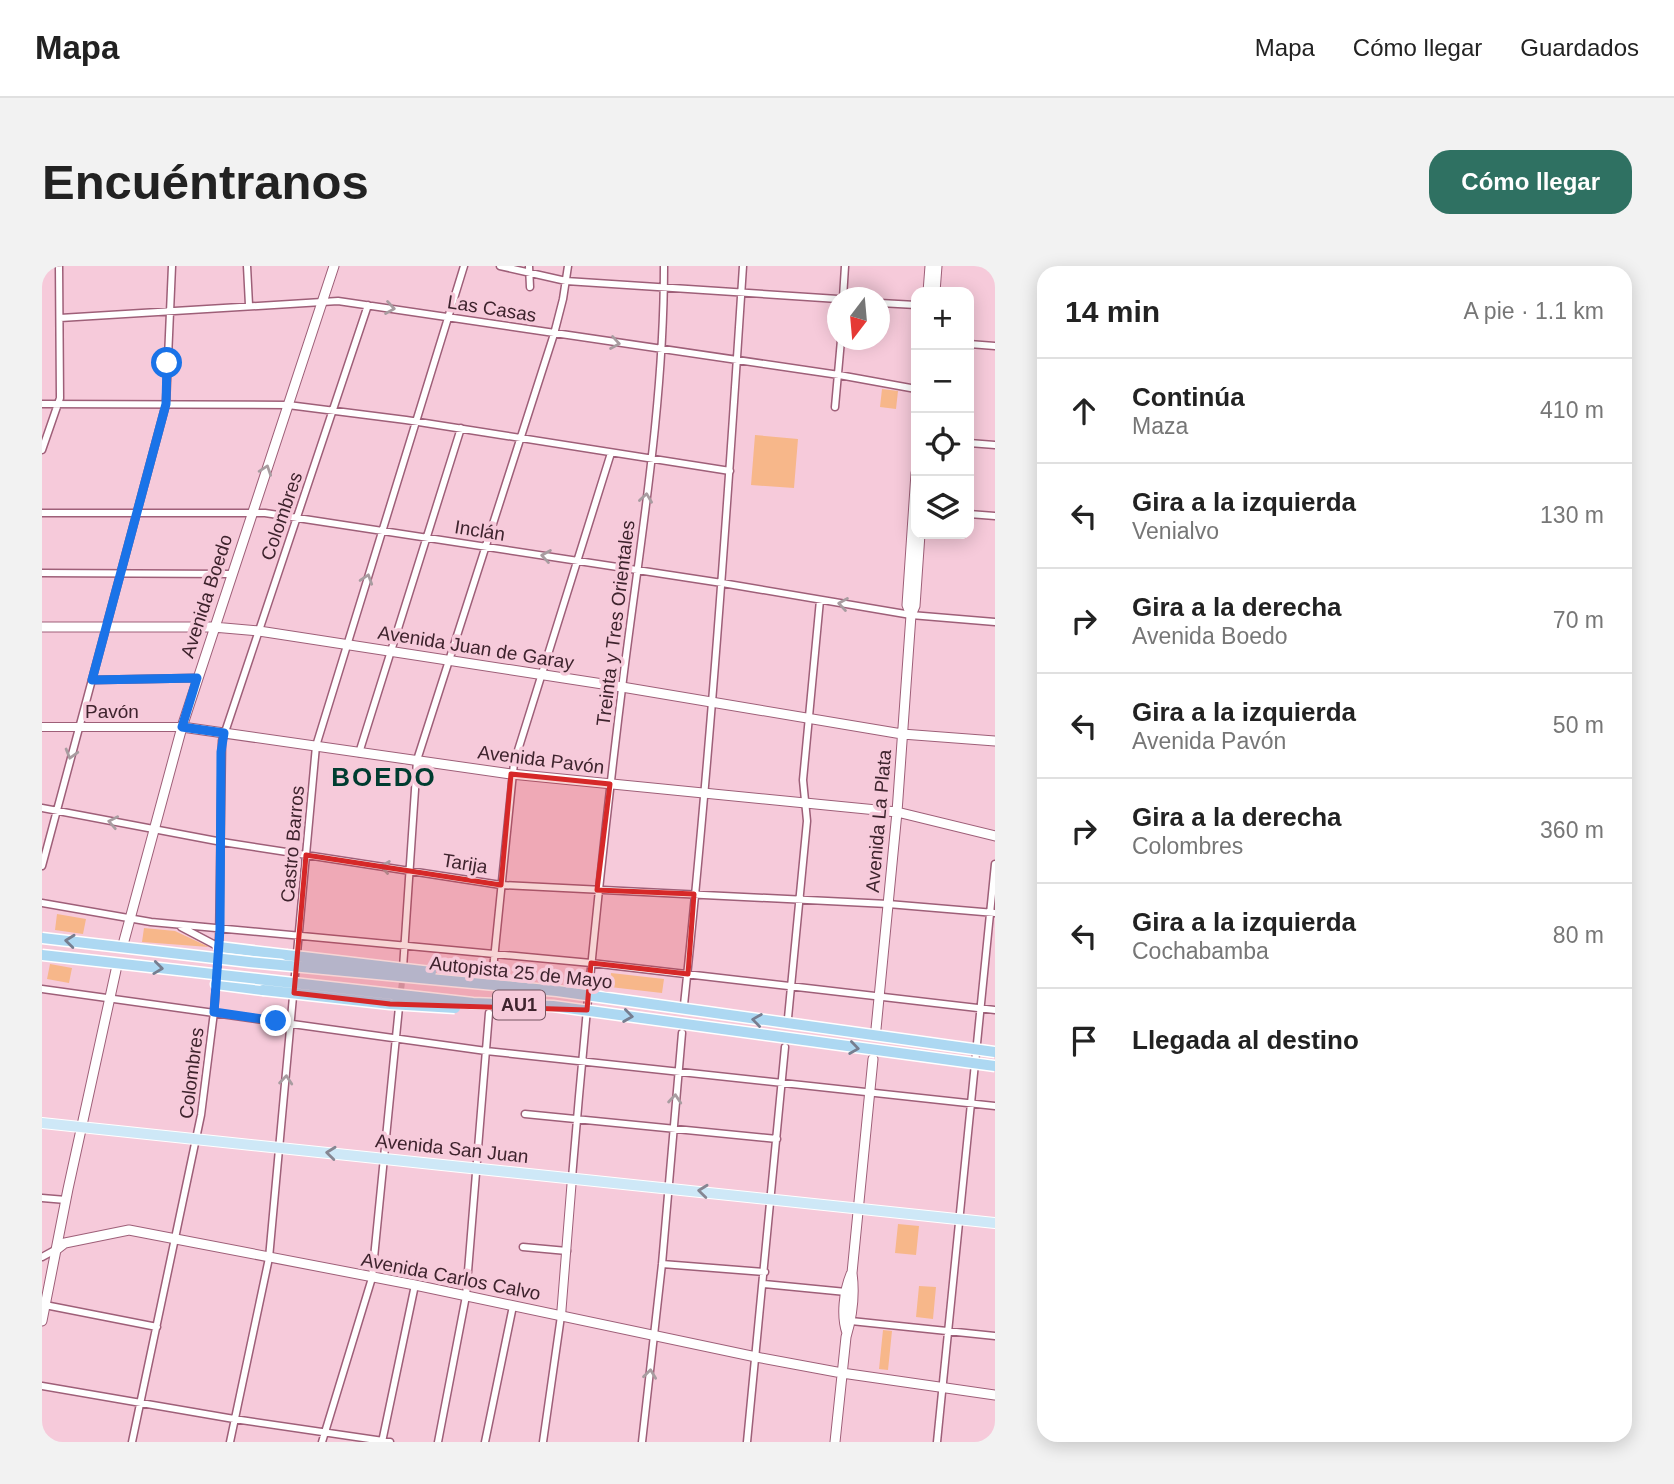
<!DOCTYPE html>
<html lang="es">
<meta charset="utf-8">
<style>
:root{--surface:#fff;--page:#f2f2f2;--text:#222;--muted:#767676;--line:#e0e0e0;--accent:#2f7162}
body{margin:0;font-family:Helvetica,sans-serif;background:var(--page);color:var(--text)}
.controls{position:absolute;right:21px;top:21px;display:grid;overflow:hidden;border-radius:14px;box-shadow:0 4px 18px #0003}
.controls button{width:63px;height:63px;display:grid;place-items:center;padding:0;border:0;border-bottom:2px solid var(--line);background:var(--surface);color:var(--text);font:35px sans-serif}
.compass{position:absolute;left:785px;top:21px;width:63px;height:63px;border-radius:50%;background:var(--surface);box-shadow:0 4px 18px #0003;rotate:196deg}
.stop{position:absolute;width:21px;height:21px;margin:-16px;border:5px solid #1a73e8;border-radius:50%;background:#fff}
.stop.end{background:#1a73e8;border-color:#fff;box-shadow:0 2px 7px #0008}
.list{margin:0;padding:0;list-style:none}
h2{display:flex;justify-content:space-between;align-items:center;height:91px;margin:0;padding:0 28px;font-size:30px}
h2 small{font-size:23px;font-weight:400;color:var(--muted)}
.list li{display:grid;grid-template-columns:46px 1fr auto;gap:21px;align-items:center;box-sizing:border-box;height:105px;padding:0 28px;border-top:2px solid var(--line)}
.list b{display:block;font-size:26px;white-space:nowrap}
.list p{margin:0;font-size:23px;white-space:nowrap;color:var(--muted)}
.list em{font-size:23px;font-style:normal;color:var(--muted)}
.icon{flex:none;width:38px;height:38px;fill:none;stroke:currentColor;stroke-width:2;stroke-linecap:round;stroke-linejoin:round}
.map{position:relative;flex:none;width:953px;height:1176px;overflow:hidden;border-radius:21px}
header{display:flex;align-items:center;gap:42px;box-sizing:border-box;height:98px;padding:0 35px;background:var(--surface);border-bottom:2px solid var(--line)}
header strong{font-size:33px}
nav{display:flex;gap:38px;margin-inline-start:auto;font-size:24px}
.intro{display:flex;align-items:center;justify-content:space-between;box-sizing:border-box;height:168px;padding:0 42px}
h1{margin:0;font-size:49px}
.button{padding:18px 32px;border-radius:21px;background:var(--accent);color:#fff;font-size:24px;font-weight:700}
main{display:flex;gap:42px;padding:0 42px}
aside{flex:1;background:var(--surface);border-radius:21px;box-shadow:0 4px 18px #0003}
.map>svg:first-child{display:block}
</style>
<header>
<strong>Mapa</strong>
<nav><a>Mapa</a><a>Cómo llegar</a><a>Guardados</a></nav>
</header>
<div class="intro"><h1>Encuéntranos</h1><a class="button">Cómo llegar</a></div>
<main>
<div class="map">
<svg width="953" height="1176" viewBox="0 0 953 1176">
<rect width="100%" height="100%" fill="#f6cada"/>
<path fill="#f7b78a" d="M840,123L856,125L854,143L838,141Z
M713,169L756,173L752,222L709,219Z
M15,648L44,653L41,668L13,664Z
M102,662L133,665L167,681L100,676Z
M8,698L30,702L27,717L5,713Z
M569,707L622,713L620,727L568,721Z
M856,958L877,960L874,989L853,987Z
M877,1020L894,1021L891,1053L874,1051Z
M841,1064L850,1065L846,1104L837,1103Z"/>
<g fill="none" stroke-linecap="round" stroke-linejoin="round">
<path stroke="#d1a9b7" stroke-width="6" stroke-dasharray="6 3" stroke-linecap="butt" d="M358,732L361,708"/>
<g stroke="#9e5f78" stroke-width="9">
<path id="minor" d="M205,0L207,39
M458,0L524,15L796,33
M487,0L488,21
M801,32L803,0
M838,37L874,39
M18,52L296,35L797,109L874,123
M927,78L953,80
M0,138L246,139L364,154L688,205
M793,141L799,74
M927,177L953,179
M0,184L18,132L17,0
M0,247H223L680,317L869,349L953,356
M927,248L953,250
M0,307L189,308
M50,414L155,412
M317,487L419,162
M0,542L180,576L459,619L846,638L953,647
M0,600L124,138L130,0
M0,637L109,656L549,697L953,744
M139,661L177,681
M361,702L375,494L512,68L521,33L526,0
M450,713L472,497L569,187
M0,723L444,785L953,840
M642,739C668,493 685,247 701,0
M746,752L765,555L761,514L778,334
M483,848L735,873
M530,912C544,743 561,574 582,406C599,271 622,136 622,0
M0,932L24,934
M481,981L525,985
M0,991L13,984
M620,998L723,1006
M722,1018L804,1026
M3,1039L115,1061
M809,1055L953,1070
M0,1120L192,1153L348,1176
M90,1176L159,849L172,746L177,681L180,475L326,39
M188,1176L227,992L274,480L422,0
M280,1176L330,1012L357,741
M340,1176L373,1019
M396,1176L424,1030L447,747
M443,1176L471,1040
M501,1176L519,1050
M600,1176L620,998L640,767
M705,1176L743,781
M895,1176L953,598"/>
</g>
<g stroke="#9e5f78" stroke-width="10">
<path id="tertiary" d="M0,461H140
M519,1050L530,912"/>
</g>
<g stroke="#9e5f78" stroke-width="11">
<path id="secondary" d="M886,26L888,0
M893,26L895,0
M869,349L865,339L874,207
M0,361H171L217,365L580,421L860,468L953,475
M140,461L469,508L855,546L953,570
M82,675L140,461L292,0
M834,763L855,546L869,349L873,340L878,268
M14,984L23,977L87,964L373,1019L714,1091L800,1107L953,1129
M0,1055L26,923L74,704
M805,1067C799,1050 802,1025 809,1008
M793,1176L804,1071C810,1051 813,1029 810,1007L831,793"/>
</g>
<g stroke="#fff" stroke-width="12">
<path id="primary" d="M0,857L953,957"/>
</g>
<g stroke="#fff" stroke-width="13">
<path id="motorway" d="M177,681L244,689
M174,718L221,724"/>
</g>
<use href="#minor" stroke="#fff" stroke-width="6"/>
<use href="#tertiary" stroke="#fff" stroke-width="8"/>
<use href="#secondary" stroke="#fff" stroke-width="9"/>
<use href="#primary" stroke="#cee8f7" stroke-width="10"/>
<use href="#motorway" stroke="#add8f2" stroke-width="10"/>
<g stroke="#fff" stroke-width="13" stroke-linecap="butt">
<path id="motorway-bridge" d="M0,672L207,696L515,725L953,786
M0,689L431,737L511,740L953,800
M244,689L389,706
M221,724L348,738L413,742"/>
</g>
<use href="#motorway-bridge" stroke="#add8f2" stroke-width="10"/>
</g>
<defs><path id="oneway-chevron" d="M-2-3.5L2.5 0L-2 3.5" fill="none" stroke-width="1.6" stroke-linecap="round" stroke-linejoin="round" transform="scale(1.75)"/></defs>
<g stroke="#a89ca0">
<use href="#oneway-chevron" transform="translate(348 42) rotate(9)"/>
<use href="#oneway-chevron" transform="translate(573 77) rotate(9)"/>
<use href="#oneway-chevron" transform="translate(224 204) rotate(-71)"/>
<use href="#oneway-chevron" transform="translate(604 232) rotate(-82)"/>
<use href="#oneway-chevron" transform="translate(504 290) rotate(-171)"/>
<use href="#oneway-chevron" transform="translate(325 313) rotate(-72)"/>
<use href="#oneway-chevron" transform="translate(801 338) rotate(-171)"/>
<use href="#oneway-chevron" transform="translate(29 488) rotate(106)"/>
<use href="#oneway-chevron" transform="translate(71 556) rotate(-169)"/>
<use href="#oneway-chevron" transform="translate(343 601) rotate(-172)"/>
<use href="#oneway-chevron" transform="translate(244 814) rotate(-85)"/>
<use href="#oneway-chevron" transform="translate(633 833) rotate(-85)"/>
<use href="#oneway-chevron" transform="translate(608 1108) rotate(-83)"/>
</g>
<g stroke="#767e90">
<use href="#oneway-chevron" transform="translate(28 675) rotate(-174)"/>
<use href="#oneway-chevron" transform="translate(116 702) rotate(7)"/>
<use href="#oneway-chevron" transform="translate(586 750) rotate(8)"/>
<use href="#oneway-chevron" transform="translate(715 754) rotate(-172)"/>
<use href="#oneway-chevron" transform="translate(812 782) rotate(8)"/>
</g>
<g stroke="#868692">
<use href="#oneway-chevron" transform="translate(289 887) rotate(-174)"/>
<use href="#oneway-chevron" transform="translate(661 925) rotate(-174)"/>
</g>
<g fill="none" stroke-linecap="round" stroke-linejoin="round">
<path stroke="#1a73e8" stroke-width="9" d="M125,97L124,138L50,414L155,412L140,461L182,467L179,486L178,663L172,746L234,755"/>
</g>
<path fill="#d62828" fill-opacity="0.2" stroke="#d62828" stroke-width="5" stroke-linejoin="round" d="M469,508L568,518L555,624L652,628L646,708L549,697L545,744L348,738L252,727L264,589L459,619Z"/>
<g text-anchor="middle" stroke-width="7" stroke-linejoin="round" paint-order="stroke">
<rect fill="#f6cada" stroke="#755561" stroke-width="2" x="451" y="724.5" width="52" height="29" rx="5"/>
<g font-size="18" font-weight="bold" fill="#3e232d">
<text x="477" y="745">AU1</text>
</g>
<g font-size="19" fill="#3e232d" stroke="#f6cada">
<text transform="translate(450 42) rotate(9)" y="7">Las Casas</text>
<text transform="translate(239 250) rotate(-71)" y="7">Colombres</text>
<text transform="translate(438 264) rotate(9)" y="7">Inclán</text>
<text transform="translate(164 330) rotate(-72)" y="7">Avenida Boedo</text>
<text transform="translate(573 357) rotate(-83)" y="7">Treinta y Tres Orientales</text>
<text transform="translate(434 381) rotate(9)" y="7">Avenida Juan de Garay</text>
<text x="70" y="452">Pavón</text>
<text transform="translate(499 493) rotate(7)" y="7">Avenida Pavón</text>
<text transform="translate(836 555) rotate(-85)" y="7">Avenida La Plata</text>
<text transform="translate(250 578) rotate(-85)" y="7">Castro Barros</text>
<text transform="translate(423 597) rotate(9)" y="7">Tarija</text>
<text transform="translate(479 706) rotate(6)" y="7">Autopista 25 de Mayo</text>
<text transform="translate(149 807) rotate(-83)" y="7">Colombres</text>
<text transform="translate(410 882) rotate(6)" y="7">Avenida San Juan</text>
<text transform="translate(409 1010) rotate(11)" y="7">Avenida Carlos Calvo</text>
</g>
<g font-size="26" font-weight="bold" letter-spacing="2" fill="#003c30" stroke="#f6cada">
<text x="342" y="520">BOEDO</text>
</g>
</g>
</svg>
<div class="controls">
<button>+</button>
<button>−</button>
<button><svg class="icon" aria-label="locate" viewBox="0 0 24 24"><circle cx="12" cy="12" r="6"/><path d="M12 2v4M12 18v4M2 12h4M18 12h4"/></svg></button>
<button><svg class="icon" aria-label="layers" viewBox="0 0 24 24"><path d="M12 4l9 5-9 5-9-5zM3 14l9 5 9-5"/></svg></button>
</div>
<svg class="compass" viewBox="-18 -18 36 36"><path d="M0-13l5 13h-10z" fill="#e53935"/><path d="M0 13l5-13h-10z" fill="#767676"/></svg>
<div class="stop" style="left:125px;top:97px"></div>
<div class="stop end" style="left:234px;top:755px"></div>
</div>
<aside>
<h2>14 min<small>A pie · 1.1 km</small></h2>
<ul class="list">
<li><svg class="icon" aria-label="ahead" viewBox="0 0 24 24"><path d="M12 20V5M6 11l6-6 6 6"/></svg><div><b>Continúa</b><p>Maza</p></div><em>410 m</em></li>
<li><svg class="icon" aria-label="left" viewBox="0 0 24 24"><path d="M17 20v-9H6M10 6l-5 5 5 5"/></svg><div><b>Gira a la izquierda</b><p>Venialvo</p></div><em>130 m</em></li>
<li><svg class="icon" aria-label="right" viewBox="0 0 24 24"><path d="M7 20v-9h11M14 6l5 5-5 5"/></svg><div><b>Gira a la derecha</b><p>Avenida Boedo</p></div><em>70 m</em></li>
<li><svg class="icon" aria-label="left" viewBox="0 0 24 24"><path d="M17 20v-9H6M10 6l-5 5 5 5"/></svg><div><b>Gira a la izquierda</b><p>Avenida Pavón</p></div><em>50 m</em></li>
<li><svg class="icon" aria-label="right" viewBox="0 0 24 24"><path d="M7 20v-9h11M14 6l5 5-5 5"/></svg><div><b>Gira a la derecha</b><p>Colombres</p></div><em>360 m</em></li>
<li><svg class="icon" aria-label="left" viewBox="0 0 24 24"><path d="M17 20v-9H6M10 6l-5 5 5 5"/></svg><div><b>Gira a la izquierda</b><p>Cochabamba</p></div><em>80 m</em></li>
<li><svg class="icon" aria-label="arrive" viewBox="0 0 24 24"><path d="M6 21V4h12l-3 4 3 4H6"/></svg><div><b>Llegada al destino</b></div></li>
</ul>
</aside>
</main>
